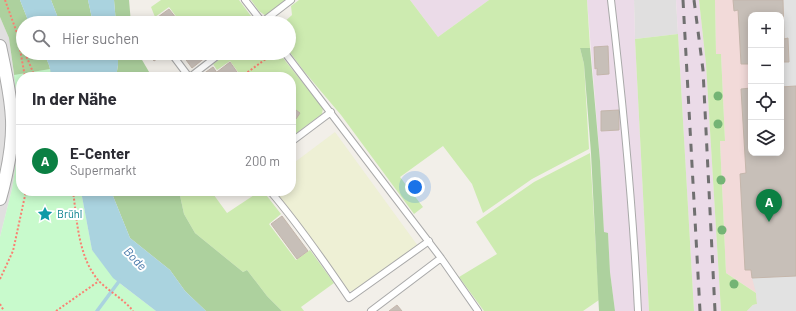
<!DOCTYPE html>
<html lang="de">
<meta charset="utf-8">
<style>
:root{--surface:#fff;--page:#f7f7f7;--text:#2b2b33;--muted:#7c7c81;--line:#e1e1e2;--accent:#0b8043}
body{margin:0;font-family:Barlow,sans-serif;background:var(--page);color:var(--text)}
.controls{position:absolute;right:12px;top:12px;display:grid;overflow:hidden;border-radius:8px;box-shadow:0 2px 10px #0003}
.controls button{width:36px;height:36px;display:grid;place-items:center;padding:0;border:0;border-bottom:1px solid var(--line);background:var(--surface);color:var(--text);font:20px sans-serif}
.you{position:absolute;left:415px;top:187px;width:14px;height:14px;margin:-10px;border:3px solid #fff;border-radius:50%;background:#1a73e8;box-shadow:0 0 0 6px #1a73e833}
.badge{display:grid;place-items:center;width:26px;height:26px;border-radius:50%;background:var(--accent);color:#fff;font-size:13px;font-weight:700}
.pin{position:absolute;translate:-50% -33px;filter:drop-shadow(0 1px 2px #0008)}
.pin::after{content:'';position:absolute;top:21px;width:14px;height:12px;background:inherit;clip-path:polygon(0 0,100% 0,50% 100%)}
.list{margin:0;padding:0;list-style:none}
h2{display:flex;justify-content:space-between;align-items:center;height:52px;margin:0;padding:0 16px;font-size:17px}
h2 small{font-size:13px;font-weight:400;color:var(--muted)}
.list li{display:grid;grid-template-columns:26px 1fr auto;gap:12px;align-items:center;box-sizing:border-box;height:72px;padding:0 16px;border-top:1px solid var(--line)}
.list b{display:block;font-size:15px;white-space:nowrap}
.list p{margin:0;font-size:13px;white-space:nowrap;color:var(--muted)}
.list em{font-size:13px;font-style:normal;color:var(--muted)}
.icon{flex:none;width:22px;height:22px;fill:none;stroke:currentColor;stroke-width:2;stroke-linecap:round;stroke-linejoin:round}
.map{position:relative;flex:none;width:796px;height:311px;overflow:hidden}
.search{position:absolute;background:var(--surface);box-shadow:0 2px 10px #0003;left:16px;top:16px;width:280px;height:44px;display:flex;align-items:center;gap:10px;box-sizing:border-box;padding:0 14px;border-radius:22px;color:var(--muted);font-size:15px}
.panel{position:absolute;background:var(--surface);box-shadow:0 2px 10px #0003;left:16px;top:72px;width:280px;height:124px;border-radius:16px}
.map>svg:first-child{display:block}
</style>
<div class="map">
<svg width="796" height="311" viewBox="0 0 796 311">
<rect width="100%" height="100%" fill="#f2efe9"/>
<path fill="#e0dfdf" d="M634,0H676L678,34L635,39Z
M0,17L9,38L21,124V132L12,189L0,237Z"/>
<path fill="#f2dad9" fill-rule="evenodd" d="M715,0H796V311H747L753,305L756,293L726,273L720,141H725L721,54H716ZM751,15H781V153H751Z"/>
<path fill="#ebdbe8" d="M410,0H489L438,37Z
M587,0H634L635,39L649,311H615L610,272L608,233H604L600,161Z
M676,0H699L706,64L721,311H694Z"/>
<path fill="#eef0d5" d="M335,132L418,246L353,291H349L275,191H291V165Z"/>
<path fill="#cdebb0" d="M161,0H239L254,20L253,23H181L169,7L155,17L151,7Z
M251,0H287L266,16L259,11Z
M299,0H410L438,37L489,0H587L590,48H580L584,64L589,149L532,179L483,213L472,184L443,146L400,177L423,207L414,214L341,115L303,70L289,51V23H283L292,15L291,6Z
M699,0H715L716,54H721L725,141H720L726,273L756,293L757,304L753,305L747,311H721L706,64Z
M678,34L694,311H649L635,39Z
M229,53H279L323,108L322,114L291,137V77H232L238,72L230,61L217,70L213,64Z
M590,153L599,300L583,311H484L459,277L497,254L476,222L534,182Z
M179,191H211L227,213L260,191H263L281,214L269,224L296,260L310,250L334,283L301,307L304,311H282L267,296L247,270L243,272L195,233L184,214Z"/>
<path fill="#add19e" d="M0,0H20L29,23H23V53H44L49,65L52,77H21V124L9,38L0,17Z
M51,0H88L93,23H60Z
M114,0H129L131,23H116Z
M580,48H590L600,161L604,232L608,233L610,272L615,311H599L591,153L584,64Z
M118,53H138L152,77H116L118,65Z
M111,191H179L184,214L195,233L243,272L247,270L267,296L282,311H206L185,291L170,270L130,238Z"/>
<path fill="#c8facc" d="M50,69L52,77H21V124L14,75Z
M21,132V191H81L92,250L118,282L156,311H0V237L12,189Z"/>
<path fill="#e2e2e2" d="M783,0H796V86L781,87V62H789L788,39H784Z
M796,276V311H747L753,305L757,304L756,293L752,278Z"/>
<path fill="#aad3df" d="M20,0H51L60,23H29Z
M88,0H114L116,23H93Z
M44,53H118V65L116,77H52L49,65Z
M81,191H111L130,238L170,270L185,291L206,311H156L113,278L92,250Z"/>
<g fill="none" stroke-linecap="round" stroke-linejoin="round">
<path stroke="#aad3df" stroke-width="3.5" d="M97,311L120,280"/>
</g>
<path fill="#c7bfb8" stroke="#c4b6ab" d="M733,0H783L784,39L788,38L789,62H781V15H751V64H741L738,10L734,11Z
M169,9L180,23H163L158,17Z
M608,46L609,74L597,75V68L595,69L594,47Z
M148,53H164V54L154,61Z
M181,53H202L206,57L192,68Z
M230,62L237,72L229,77H220L217,72Z
M213,67L220,77H199Z
M796,86V276L752,278L751,270H745L740,174L746,173L741,89L751,88V153H781V87Z
M296,110L300,113L296,119L292,116Z
M619,110V130L601,131V111Z
M282,216L308,251L297,259L271,224Z
M397,305L402,311H389Z"/>
<g fill="none" stroke-linecap="round" stroke-linejoin="round">
<g stroke="#a9a9a9" stroke-width="8">
<path id="lane" d="M245,0L263,23
M611,0C623,103 633,207 638,311
M261,23L291,0
M171,53L189,77
M285,53L441,258L371,311
M190,77L221,53
M291,142L331,112
M270,191C299,225 324,261 349,298L429,241
M441,258L478,311"/>
</g>
<g stroke="#a9a9a9" stroke-width="14">
<path id="street" d="M0,46C5,70 11,95 12,120C13,146 7,174 0,199"/>
</g>
<path stroke="#fa8072" stroke-width="2" stroke-dasharray="2 2" stroke-linecap="butt" d="M5,0L17,33L25,77
M19,38L23,47
M25,53L35,77
M241,77L274,53
M73,191C77,220 78,256 98,280C108,291 124,299 133,311
M0,279L13,251L26,191
M0,304L4,311
M56,311L99,281"/>
<use href="#lane" stroke="#fff" stroke-width="6"/>
<use href="#street" stroke="#fff" stroke-width="12"/>
<path stroke="#707070" stroke-width="3" stroke-dasharray="8 8" stroke-linecap="butt" d="M683,0L700,311
M694,0L703,70L715,311"/>
</g>
<g fill="#74b475">
<circle cx="718" cy="96" r="4.5"/>
<circle cx="718" cy="124" r="4.5"/>
<circle cx="721" cy="180" r="4.5"/>
<circle cx="722" cy="230" r="4.5"/>
<circle cx="734" cy="284" r="4.5"/>
</g>
<defs>
<g id="sight-bare" transform="scale(1.2)"><path d="M0-6L1.8-2.2L6-1.7L2.9 1.2L3.7 5.4L0 3.3L-3.7 5.4L-2.9 1.2L-6-1.7L-1.8-2.2Z" fill="#0f9aa8" stroke="#fff" stroke-width="2.5" paint-order="stroke"/></g>
</defs>
<g fill-rule="evenodd">
<use href="#sight-bare" x="45" y="214"/>
</g>
<g text-anchor="middle" stroke-width="4" stroke-linejoin="round" paint-order="stroke">
<g font-size="11" fill="#0d838f" stroke="#fff" text-anchor="start">
<text x="57" y="218">Brühl</text>
</g>
<g font-size="12" font-style="italic" fill="#4a7aab" stroke="#fff">
<text transform="translate(135 259) rotate(46)" y="4">Bode</text>
</g>
</g>
</svg>
<div class="controls">
<button>+</button>
<button>−</button>
<button><svg class="icon" aria-label="locate" viewBox="0 0 24 24"><circle cx="12" cy="12" r="6"/><path d="M12 2v4M12 18v4M2 12h4M18 12h4"/></svg></button>
<button><svg class="icon" aria-label="layers" viewBox="0 0 24 24"><path d="M12 4l9 5-9 5-9-5zM3 14l9 5 9-5"/></svg></button>
</div>
<div class="you"></div>
<div class="pin badge" style="left:769px;top:222px">A</div>
<div class="search"><svg class="icon" aria-label="search" viewBox="0 0 24 24"><circle cx="10" cy="10" r="6"/><path d="M15 15l6 6"/></svg>Hier suchen</div>
<section class="panel">
<h2>In der Nähe<small></small></h2>
<ul class="list">
<li><span class="badge">A</span><div><b>E-Center</b><p>Supermarkt</p></div><em>200 m</em></li>
</ul>
</section>
</div>
